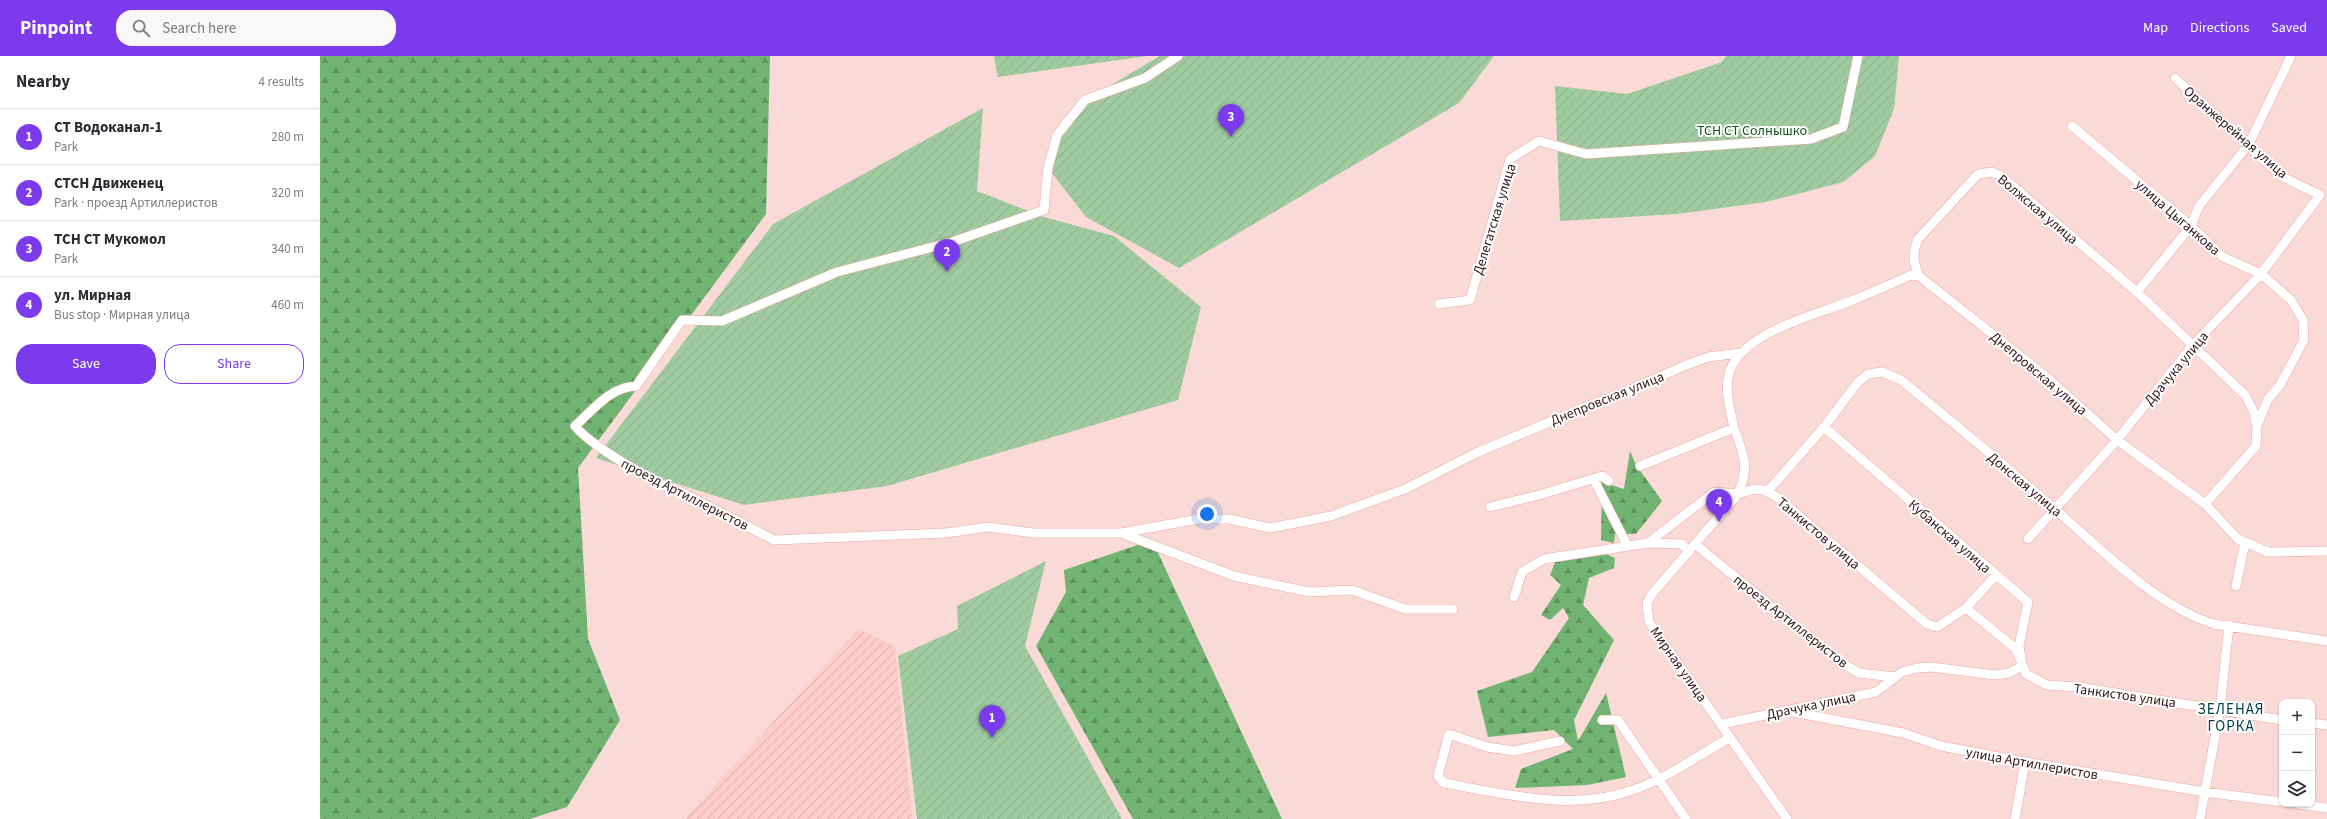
<!DOCTYPE html>
<meta charset="utf-8">
<style>
:root{--surface:#fff;--page:#f7f7f7;--text:#2b2b33;--muted:#7c7c81;--line:#e1e1e2;--accent:#7c3aed}
body{margin:0;font-family:"Source Sans 3",sans-serif;background:var(--page);color:var(--text)}
.controls{position:absolute;right:12px;bottom:12px;display:grid;overflow:hidden;border-radius:8px;box-shadow:0 1px 3px #0004}
.controls button{width:36px;height:36px;display:grid;place-items:center;padding:0;border:0;border-bottom:1px solid var(--line);background:var(--surface);color:var(--text);font:20px sans-serif}
.you{position:absolute;left:887px;top:458px;width:14px;height:14px;margin:-10px;border:3px solid #fff;border-radius:50%;background:#1a73e8;box-shadow:0 0 0 6px #1a73e833}
.badge{display:grid;place-items:center;width:26px;height:26px;border-radius:50%;background:var(--accent);color:#fff;font-size:13px;font-weight:700}
.pin{position:absolute;translate:-50% -33px;filter:drop-shadow(0 1px 2px #0008)}
.pin::after{content:'';position:absolute;top:21px;width:14px;height:12px;background:inherit;clip-path:polygon(0 0,100% 0,50% 100%)}
.list{margin:0;padding:0;list-style:none}
h2{display:flex;justify-content:space-between;align-items:center;height:52px;margin:0;padding:0 16px;font-size:17px}
h2 small{font-size:13px;font-weight:400;color:var(--muted)}
.list li{display:grid;grid-template-columns:26px 1fr auto;gap:12px;align-items:center;box-sizing:border-box;height:56px;padding:0 16px;border-top:1px solid var(--line)}
.list b{display:block;font-size:15px;white-space:nowrap}
.list p{margin:0;font-size:13px;white-space:nowrap;color:var(--muted)}
.list em{font-size:13px;font-style:normal;color:var(--muted)}
.actions{display:flex;gap:8px;padding:12px 16px}
.actions a{flex:1;padding:9px 0;border:1px solid var(--accent);border-radius:16px;text-align:center;font-size:14px;color:var(--accent)}
.actions .main{background:var(--accent);color:#fff}
.icon{flex:none;width:22px;height:22px;fill:none;stroke:currentColor;stroke-width:2;stroke-linecap:round;stroke-linejoin:round}
.map{position:relative;flex:none;width:2007px;height:763px;overflow:hidden}
header{display:flex;align-items:center;gap:24px;box-sizing:border-box;height:56px;padding:0 20px;background:var(--accent);color:#fff}
header strong{font-size:19px}
nav{display:flex;gap:22px;margin-inline-start:auto;font-size:14px}
.search{width:280px;height:36px;background:var(--page);display:flex;align-items:center;gap:10px;box-sizing:border-box;padding:0 14px;border-radius:16px;color:var(--muted);font-size:15px}
main{display:flex}
aside{flex:1;background:var(--surface)}
.map>svg:first-child{display:block}
</style>
<header>
<strong>Pinpoint</strong>
<div class="search"><svg class="icon" aria-label="search" viewBox="0 0 24 24"><circle cx="10" cy="10" r="6"/><path d="M15 15l6 6"/></svg>Search here</div>
<nav><a>Map</a><a>Directions</a><a>Saved</a></nav>
</header>
<main>
<aside>
<h2>Nearby<small>4 results</small></h2>
<ul class="list">
<li><span class="badge">1</span><div><b>СТ Водоканал-1</b><p>Park</p></div><em>280 m</em></li>
<li><span class="badge">2</span><div><b>СТСН Движенец</b><p>Park · проезд Артиллеристов</p></div><em>320 m</em></li>
<li><span class="badge">3</span><div><b>ТСН СТ Мукомол</b><p>Park</p></div><em>340 m</em></li>
<li><span class="badge">4</span><div><b>ул. Мирная</b><p>Bus stop · Мирная улица</p></div><em>460 m</em></li>
</ul>
<div class="actions"><a class="main">Save</a><a>Share</a></div>
</aside>
<div class="map">
<svg width="2007" height="763" viewBox="0 0 2007 763">
<defs>
<pattern id="industrial-furrows" width="10" height="10" patternUnits="userSpaceOnUse"><rect width="10" height="10" fill="#feccc7"/><path d="M-1 1l2-2M0 10L10 0M9 11l2-2" fill="none" stroke="#daaeaa"/></pattern>
<pattern id="forest-firs" width="22" height="20" patternUnits="userSpaceOnUse"><rect width="22" height="20" fill="#71b372"/><path d="M5 1l3.5 6h-7zM16 11l3.5 6h-7z" fill="#5d915c"/></pattern>
<pattern id="garden-furrows" width="10" height="10" patternUnits="userSpaceOnUse"><rect width="10" height="10" fill="#a0ca9f"/><path d="M-1 1l2-2M0 10L10 0M9 11l2-2" fill="none" stroke="#8aad88"/></pattern>
</defs>
<rect width="100%" height="100%" fill="#f9dad7"/>
<path fill="url(#industrial-furrows)" d="M538,573L575,590L592,763H365Z"/>
<path fill="url(#forest-firs)" d="M0,0H450L446,158L258,412L268,583L300,664L247,751L210,763H0Z
M1310,395L1316,409L1342,445L1316,478H1295L1294,487L1281,484L1282,426L1304,433Z
M832,484L962,763H813L716,590L746,536L744,514Z
M1286,498L1295,502L1294,512L1269,522L1263,549L1294,584L1254,664L1258,685L1286,637L1306,721L1267,729L1195,732L1201,713L1253,693L1234,674L1168,681L1157,635L1212,616L1249,562L1243,552L1230,564L1221,559L1241,529L1230,519L1236,504Z"/>
<path fill="url(#garden-furrows)" d="M674,0H827L678,21Z
M840,0H1174L1139,47L859,212L766,161L728,112L754,51Z
M1406,0H1579L1574,53L1555,100L1523,126L1446,146L1357,158L1240,165L1235,30L1307,38L1402,6Z
M663,52L657,135L724,161L794,180L881,251L858,344L567,430L424,449L276,402L453,168Z
M726,505L705,590L802,763H597L578,600L638,573L637,550Z"/>
<g fill="none" stroke-linecap="round" stroke-linejoin="round">
<g stroke="#eea6a0" stroke-width="10">
<path id="street" d="M858,0L825,22L765,44L737,79L728,112L724,154L632,186L517,216L402,265L362,264L316,330C290,331 273,354 255,370C271,390 336,428 361,436L454,484L626,477L668,471L713,477H801L879,463H909L950,472L1011,460L1085,433L1156,397L1265,351L1296,340L1364,310L1388,301L1420,297
M1752,70L1871,170L1903,201L1941,218L1971,244L1983,264L1984,284L1960,329L1948,343L1937,370
M1599,220C1593,206 1592,198 1598,183L1658,118L1672,116L1681,120L1817,236L1925,339L1933,354L1937,370L1936,390L1885,448
M1817,236L1871,170L1879,150L1929,88L1971,0
M1119,248L1150,244L1190,103L1219,85L1266,98L1491,83L1523,71L1538,0
M1414,372C1410,352 1403,331 1411,312C1428,274 1497,259 1533,244C1552,236 1572,228 1591,219L1599,220L1729,323L1797,384L1885,448L1918,483L1948,496L2007,495
M1320,410L1414,372C1424,400 1430,409 1418,438C1436,431 1442,431 1458,442L1607,568L1617,571L1646,552L1696,593L1706,618L1727,629L1758,631L1962,664
M1274,424L1307,489
M1448,435L1504,371L1538,326L1548,318L1562,316L1581,324C1633,367 1686,410 1737,455C1782,494 1836,550 1894,568L2007,585
M1418,438L1332,538L1327,547L1329,566L1467,763
M1170,451L1219,439L1282,420L1289,425
M801,477L914,520L989,536L1032,534L1085,553H1133
M1708,483L1797,384L1873,289L1941,218L2000,139L1961,120L1855,22
M1328,487L1394,436L1418,438
M1376,489L1520,606L1539,617L1575,621
M1916,530L1925,486
M1194,541L1202,516L1224,503L1328,487L1362,488L1369,496
M1646,552L1676,519
M1468,655L1583,677L1621,690L1705,706L1885,736L1962,746
M1282,664H1298L1366,763
M1992,667L2007,669
M1402,668L1556,636L1582,616L1597,612L1611,611L1675,619L1689,617L1702,610L1699,590L1708,546L1504,371
M1240,685L1194,695L1167,691L1129,678L1118,720L1124,727C1185,738 1252,756 1313,734C1347,722 1378,700 1409,682
M1978,748L2007,752
M1695,763L1705,706
M1880,763L1900,653L1909,569"/>
</g>
<use href="#street" stroke="#fff" stroke-width="9"/>
</g>
<g text-anchor="middle" stroke-width="4" stroke-linejoin="round" paint-order="stroke">
<g font-size="14" fill="#13581b" stroke="#fff">
<text x="1432" y="79">ТСН СТ Солнышко</text>
</g>
<g font-size="14" fill="#301614" stroke="#fff">
<text transform="translate(1916 76) rotate(41)" y="5">Оранжерейная улица</text>
<text transform="translate(1718 153) rotate(40)" y="5">Волжская улица</text>
<text transform="translate(1858 161) rotate(41)" y="5">улица Цыганкова</text>
<text transform="translate(1174 163) rotate(-73)" y="5">Делегатская улица</text>
<text transform="translate(1856 312) rotate(-50)" y="5">Драчука улица</text>
<text transform="translate(1719 317) rotate(40)" y="5">Днепровская улица</text>
<text transform="translate(1287 342) rotate(-22)" y="5">Днепровская улица</text>
<text transform="translate(1705 428) rotate(40)" y="5">Донская улица</text>
<text transform="translate(365 438) rotate(27)" y="5">проезд Артиллеристов</text>
<text transform="translate(1499 477) rotate(40)" y="5">Танкистов улица</text>
<text transform="translate(1630 480) rotate(41)" y="5">Кубанская улица</text>
<text transform="translate(1471 565) rotate(38)" y="5">проезд Артиллеристов</text>
<text transform="translate(1359 608) rotate(55)" y="5">Мирная улица</text>
<text transform="translate(1805 639) rotate(8)" y="5">Танкистов улица</text>
<text transform="translate(1491 649) rotate(-12)" y="5">Драчука улица</text>
<text transform="translate(1712 707) rotate(10)" y="5">улица Артиллеристов</text>
</g>
<g font-size="15" letter-spacing="1" fill="#004147" stroke="#fff">
<text x="1911" y="658">ЗЕЛЕНАЯ<tspan x="1911" dy="17">ГОРКА</tspan></text>
</g>
</g>
</svg>
<div class="controls">
<button>+</button>
<button>−</button>
<button><svg class="icon" aria-label="layers" viewBox="0 0 24 24"><path d="M12 4l9 5-9 5-9-5zM3 14l9 5 9-5"/></svg></button>
</div>
<div class="you"></div>
<div class="pin badge" style="left:672px;top:682px">1</div>
<div class="pin badge" style="left:627px;top:216px">2</div>
<div class="pin badge" style="left:911px;top:81px">3</div>
<div class="pin badge" style="left:1399px;top:466px">4</div>
</div>
</main>
